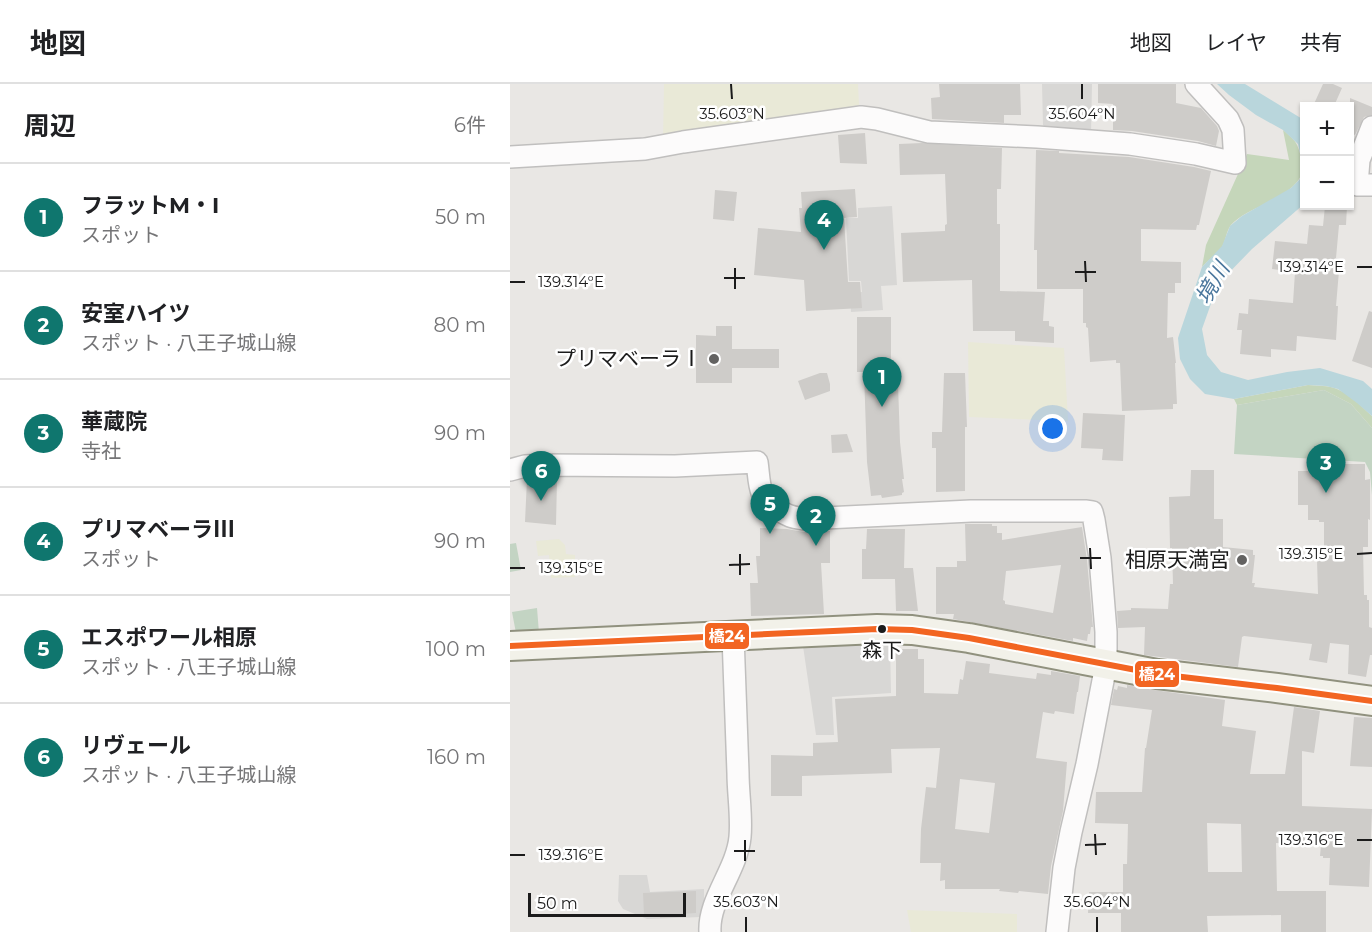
<!DOCTYPE html>
<html lang="ja">
<meta charset="utf-8">
<style>
:root{--surface:#fff;--page:#f6f6f6;--text:#202124;--muted:#757577;--line:#e0e0e0;--accent:#0f766e}
body{margin:0;font-family:Montserrat,"Noto Sans JP",sans-serif;background:var(--page);color:var(--text)}
.controls{position:absolute;right:18px;top:18px;display:grid;overflow:hidden;border-radius:0px;box-shadow:0 2px 4px #0004}
.controls button{width:54px;height:54px;display:grid;place-items:center;padding:0;border:0;border-bottom:2px solid var(--line);background:var(--surface);color:var(--text);font:30px sans-serif}
.scale{position:absolute;left:18px;bottom:15px;width:158px;box-sizing:border-box;padding-left:6px;border:3px solid #1b1b1b;border-top:0;font-size:16px;line-height:21px;white-space:nowrap;color:#1b1b1b;-webkit-text-stroke:4px #fff;paint-order:stroke}
.you{position:absolute;left:543px;top:345px;width:21px;height:21px;margin:-15px;border:4px solid #fff;border-radius:50%;background:#1a73e8;box-shadow:0 0 0 9px #1a73e833}
.badge{display:grid;place-items:center;width:39px;height:39px;border-radius:50%;background:var(--accent);color:#fff;font-size:20px;font-weight:700}
.pin{position:absolute;translate:-50% -50px;filter:drop-shadow(0 2px 3px #0008)}
.pin::after{content:'';position:absolute;top:32px;width:21px;height:18px;background:inherit;clip-path:polygon(0 0,100% 0,50% 100%)}
.list{margin:0;padding:0;list-style:none}
h2{display:flex;justify-content:space-between;align-items:center;height:78px;margin:0;padding:0 24px;font-size:26px}
h2 small{font-size:20px;font-weight:400;color:var(--muted)}
.list li{display:grid;grid-template-columns:39px 1fr auto;gap:18px;align-items:center;box-sizing:border-box;height:108px;padding:0 24px;border-top:2px solid var(--line)}
.list b{display:block;font-size:22px;white-space:nowrap}
.list p{margin:0;font-size:20px;white-space:nowrap;color:var(--muted)}
.list em{font-size:20px;font-style:normal;color:var(--muted)}
.map{position:relative;flex:none;width:862px;height:848px;overflow:hidden}
header{display:flex;align-items:center;gap:36px;box-sizing:border-box;height:84px;padding:0 30px;background:var(--surface);border-bottom:2px solid var(--line)}
header strong{font-size:28px}
nav{display:flex;gap:33px;margin-inline-start:auto;font-size:21px}
main{display:flex}
aside{flex:1;background:var(--surface)}
.map>svg:first-child{display:block}
</style>
<header>
<strong>地図</strong>
<nav><a>地図</a><a>レイヤ</a><a>共有</a></nav>
</header>
<main>
<aside>
<h2>周辺<small>6件</small></h2>
<ul class="list">
<li><span class="badge">1</span><div><b>フラットM・I</b><p>スポット</p></div><em>50 m</em></li>
<li><span class="badge">2</span><div><b>安室ハイツ</b><p>スポット · 八王子城山線</p></div><em>80 m</em></li>
<li><span class="badge">3</span><div><b>華蔵院</b><p>寺社</p></div><em>90 m</em></li>
<li><span class="badge">4</span><div><b>プリマベーラⅢ</b><p>スポット</p></div><em>90 m</em></li>
<li><span class="badge">5</span><div><b>エスポワール相原</b><p>スポット · 八王子城山線</p></div><em>100 m</em></li>
<li><span class="badge">6</span><div><b>リヴェール</b><p>スポット · 八王子城山線</p></div><em>160 m</em></li>
</ul>
</aside>
<div class="map">
<svg width="862" height="848" viewBox="0 0 862 848">
<rect width="100%" height="100%" fill="#e9e7e4"/>
<path fill="#d8d7d5" d="M532,0H582L581,50L540,48L533,41Z
M382,122L387,201L371,202L373,226L341,228L340,209L352,208L351,197H339L336,134H348V124Z
M380,559L381,609L322,613L324,651H306L293,562Z
M109,791H137L140,808L194,805V828L191,833L137,835L113,825L108,817Z"/>
<path fill="#e9e9d7" d="M154,0H348L349,21L153,56Z
M458,258L554,264L558,337L459,333Z
M49,455L55,461L56,470L65,471V493L41,494L39,471L28,472L26,457Z
M397,826L507,830V848H401Z"/>
<path fill="#c5d6ba" d="M773,46C787,58 787,58 792,76C801,111 737,121 721,141C716,147 716,157 712,163C707,170 698,176 692,183L696,161L737,70L779,76Z
M798,301C807,302 818,301 827,305C840,310 852,323 862,332V344L841,320L814,306L727,321L724,315Z"/>
<path fill="#c3d4c3" d="M814,306L841,320L862,344V411L860,388L855,378L724,370L727,321Z
M6,459L11,486L0,488V460Z
M27,524L29,549H6L2,528Z"/>
<path fill="#b9d6dc" d="M707,0H735L794,36V120L742,165L708,200L692,245L697,271L711,288L738,296L777,288L810,284L853,297L862,305V332L847,319L828,305L816,302L798,301L724,315L695,310L680,295L670,275L668,254L692,183L712,162L720,142L732,132L781,104L790,95L793,82L788,60L773,46L746,31L719,11Z"/>
<path fill="#ceccc9" fill-rule="evenodd" d="M429,0H510L511,31H494V39L422,35L421,14L430,13Z
M588,0H666V19L691,24L707,42L709,47L706,62L688,57L622,47L603,46V20L588,19Z
M813,0H823L832,4L824,22H803Z
M840,14L862,23V31L854,33L845,51L840,49Z
M355,49L357,80L330,79L328,51Z
M412,59L492,64L491,105H487V140H490V207L535,208L533,237H539V242L544,243V259L505,257V247H463L462,196L393,198L391,149L435,147V141L437,140L435,90L390,91L389,60Z
M526,66L549,67V69L619,73L684,83L701,87L689,141H687L686,146L631,145V177L671,178V199H665V209H658L657,254L663,253L666,279H665L667,320H663V325L612,327L610,279H606V276L580,278L578,244L576,243V239H573V205H527V166H524Z
M345,105L347,133L334,134L338,198H350L352,224L296,227L294,196L244,191L248,144L291,148L289,124H292L291,108Z
M205,106L227,108L224,137L203,135Z
M815,122H837L836,141H829L826,174L830,175L826,222H828L826,256L787,252L786,267L761,265V273L730,270L732,246H727L729,229L738,230L739,215L783,219L785,188L762,185L765,157L797,160L799,141L813,142Z
M859,227L862,228V284L842,277Z
M347,233H381V300H388L390,358L394,395H392L394,408L392,409V411L372,414L371,411L361,412L357,378L354,288H347Z
M206,242H222V265H269V284H222V299H186V251L206,252Z
M310,289H317L320,300V307L295,316L288,297Z
M434,289H455L457,343H455V407L426,408V364H422V348H432Z
M573,329L615,331L613,377L592,376L593,365L571,364Z
M337,350L343,368L322,369L321,351Z
M798,380H855V396L860,395V436L858,435V463H853L854,511H857V516H859V543L862,544V571H860L856,593L838,590L839,561L820,559L817,579L799,576L802,560L734,552L732,553L728,583L634,571L635,543L608,544L607,527L621,526V524L658,525L660,500H663L662,464H660L659,413L680,412L681,386H704V435H713V463L743,466V471H745L742,499H745L744,503L808,510L807,476H814V438H809V436H798V421H788V387H798Z
M17,395L47,396L46,441L15,438Z
M455,440H482V442H487V449H492V456L572,443L577,476L583,543H581L580,550H578L577,557L563,554V557L443,535L444,530H426V483H447V477H456ZM551,481L543,529L495,520V517L493,516L496,487Z
M250,444L277,445L294,448L320,447V479H311L314,530L241,532L240,499H248L246,472H250Z
M357,445H395L394,484H403L408,527H386L385,495H352V465H356Z
M386,565H408V575H414V609L448,610L450,595L453,596L456,577L480,580L479,589L526,595L527,589L541,591V587L570,592L568,608H567L564,630L545,627L544,630L533,628L526,674L557,678L553,727L541,782L538,810L509,807L508,809L489,807L490,805H435V796L430,797L431,779H410L411,745L416,703L426,704L430,664L381,665L382,689L292,692V712H261V671L303,672V659L328,658L325,615L386,612ZM450,695L485,699L479,749L445,745Z
M617,601L644,606L715,616L712,642L746,647L740,690H775L784,623L810,627L804,669L792,667V722L862,725L859,803L819,801L820,774H813V772H810L811,761L766,759L767,807H816V848H771V831L697,832L698,848H611V829H578L579,808H613V780H617L618,740L585,739L586,708H632L635,664H636L642,626L601,621L604,605L607,606L608,602L617,604ZM697,739L731,740L732,788H698Z
M844,633L862,634V683L840,682Z
M186,807V829L171,830V833L150,834V831H134L133,809Z"/>
<g fill="none" stroke-linecap="round" stroke-linejoin="round">
<g stroke="#c0bfbe" stroke-width="24">
<path id="street" d="M862,43L849,76L847,101H862
M0,73L135,65L173,58L351,33L367,35L419,48L527,53L620,60L686,70L725,79L723,46L718,35L686,0
M0,386L15,382L35,381L165,382L247,378C250,398 247,413 267,425C278,432 281,433 294,435L461,427H575L582,428L584,436L590,474L596,548V581L577,680L561,748L554,784L547,848
M200,848C198,816 227,786 230,753C232,733 228,709 228,689C226,643 225,598 223,552"/>
</g>
<g stroke="#90917e" stroke-width="32">
<path id="secondary" d="M0,562L367,545L402,546L459,554L647,590L767,604L862,617"/>
</g>
<use href="#street" stroke="#fcfbfb" stroke-width="21"/>
<use href="#secondary" stroke="#f2f1e9" stroke-width="28"/>
<g stroke="#fff" stroke-width="10">
<path id="bus-1" d="M0,562L367,545L402,546L459,554L647,590L767,604L862,617"/>
</g>
<use href="#bus-1" stroke="#f26522" stroke-width="6"/>
</g>
<path fill="none" stroke="#1b1b1b" stroke-width="2" d="M221,0L222,15M572,0V15M575,177L576,198M847,183H862M225,184V205M565,188H586M214,194H235M0,198H15M580,464L581,485M230,470V491M847,470L862,469M570,474H591M219,481L240,480M0,484H15M585,750L586,771M235,756V777M847,756H862M575,761L596,760M224,767H245M0,771H15M236,833V848M587,833V848"/>
<g fill="#636261" stroke="#fff" stroke-width="2">
<circle cx="204" cy="275" r="6"/>
<circle cx="732" cy="476" r="6"/>
</g>
<circle fill="#1b1b1b" stroke="#fff" stroke-width="2" cx="372" cy="545" r="5"/>
<g text-anchor="middle" stroke-width="5" stroke-linejoin="round" paint-order="stroke">
<g font-size="20" fill="#1b1b1b" stroke="#fff">
<text x="372" y="573">森下</text>
</g>
<g font-size="21" fill="#1b1b1b" stroke="#fff" text-anchor="end">
<text x="192" y="282">プリマベーラⅠ</text>
<text x="720" y="483">相原天満宮</text>
</g>
<g font-size="22" font-style="italic" fill="#4b779d" stroke="#fff">
<text transform="translate(702 199) rotate(-60)" y="8">境川</text>
</g>
</g>
<g font-size="15" text-anchor="middle" fill="#1b1b1b" stroke="#fff" stroke-width="5" stroke-linejoin="round" paint-order="stroke">
<text x="222" y="35">35.603°N</text>
<text x="572" y="35">35.604°N</text>
<text x="801" y="188">139.314°E</text>
<text x="61" y="203">139.314°E</text>
<text x="801" y="475">139.315°E</text>
<text x="61" y="489">139.315°E</text>
<text x="801" y="761">139.316°E</text>
<text x="61" y="776">139.316°E</text>
<text x="236" y="823">35.603°N</text>
<text x="587" y="823">35.604°N</text>
</g>
<g stroke="#fff" stroke-width="2">
<rect x="194" y="538" width="46" height="28" rx="6" fill="#f26522"/>
<rect x="624" y="576" width="46" height="28" rx="6" fill="#f26522"/>
</g>
<g font-size="16" text-anchor="middle" font-weight="bold" fill="#fff">
<text x="217" y="558">橋24</text>
<text x="647" y="596">橋24</text>
</g>
</svg>
<div class="controls">
<button>+</button>
<button>−</button>
</div>
<div class="scale">50 m</div>
<div class="you"></div>
<div class="pin badge" style="left:372px;top:323px">1</div>
<div class="pin badge" style="left:306px;top:462px">2</div>
<div class="pin badge" style="left:816px;top:409px">3</div>
<div class="pin badge" style="left:314px;top:166px">4</div>
<div class="pin badge" style="left:260px;top:450px">5</div>
<div class="pin badge" style="left:31px;top:417px">6</div>
</div>
</main>
